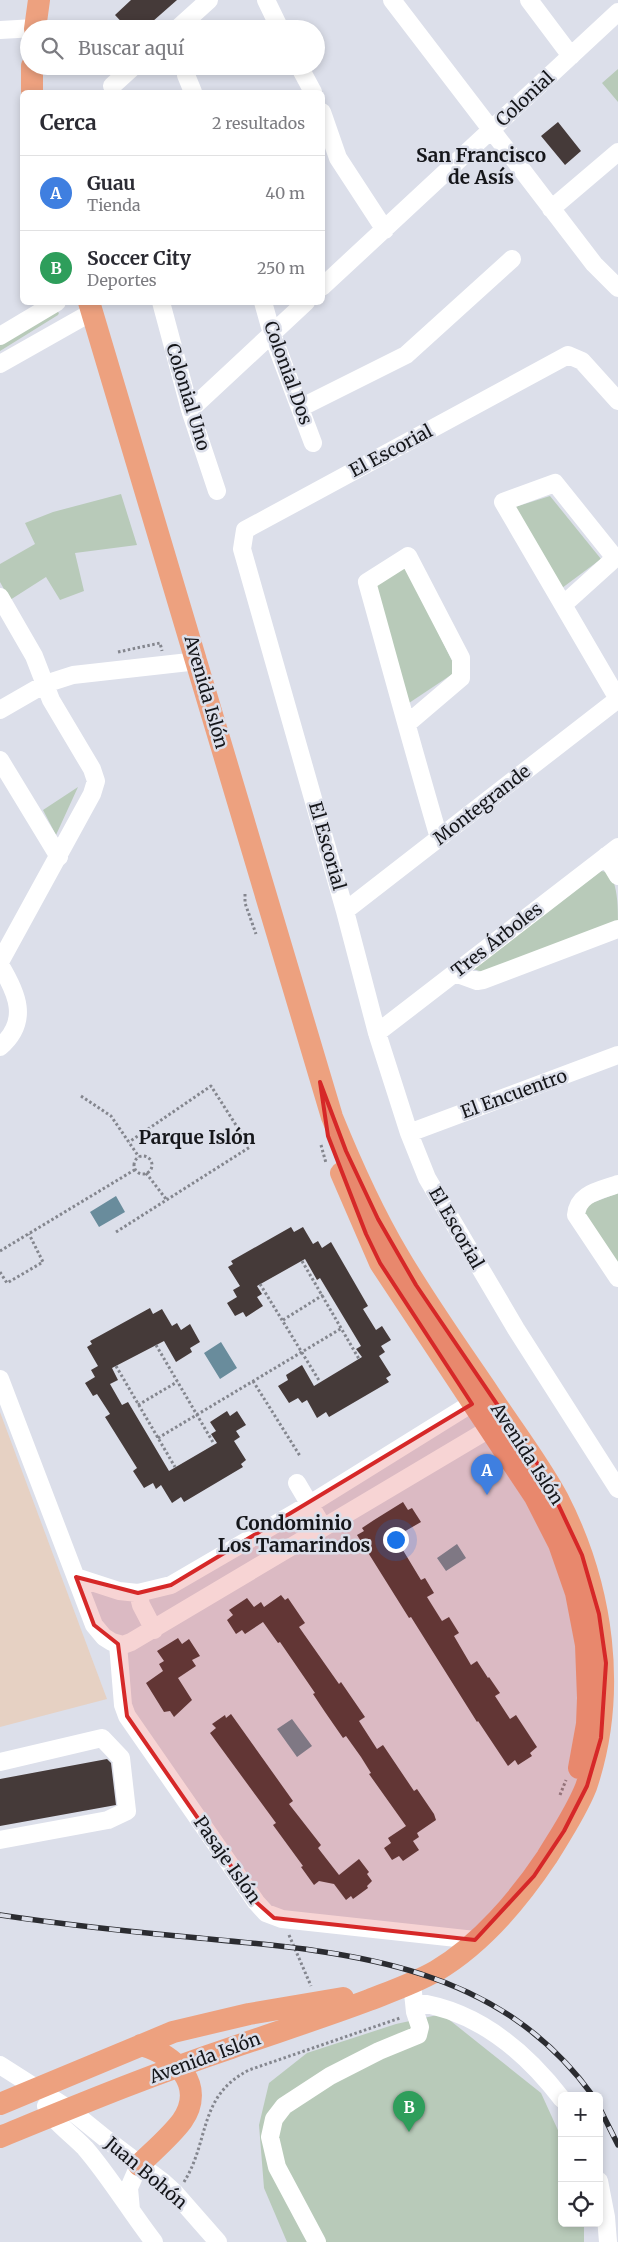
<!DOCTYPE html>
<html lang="es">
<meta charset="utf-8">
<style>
:root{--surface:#fff;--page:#f7f7f7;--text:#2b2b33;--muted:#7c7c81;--line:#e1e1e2;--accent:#db2777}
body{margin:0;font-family:Merriweather,serif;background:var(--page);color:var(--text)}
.controls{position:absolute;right:15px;bottom:15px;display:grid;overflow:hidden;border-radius:8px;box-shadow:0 2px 8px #0003}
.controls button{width:45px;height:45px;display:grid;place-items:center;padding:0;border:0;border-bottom:1px solid var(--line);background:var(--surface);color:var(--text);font:25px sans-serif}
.you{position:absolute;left:395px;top:1539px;width:18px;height:18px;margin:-12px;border:4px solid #fff;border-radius:50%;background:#1a73e8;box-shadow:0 0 0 8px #1a73e833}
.badge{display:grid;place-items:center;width:32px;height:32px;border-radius:50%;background:var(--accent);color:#fff;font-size:16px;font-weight:700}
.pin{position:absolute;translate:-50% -41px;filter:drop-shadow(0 1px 2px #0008)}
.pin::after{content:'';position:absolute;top:26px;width:18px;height:15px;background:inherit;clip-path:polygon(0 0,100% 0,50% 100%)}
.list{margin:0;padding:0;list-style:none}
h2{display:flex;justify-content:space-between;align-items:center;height:65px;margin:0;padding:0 20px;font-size:21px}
h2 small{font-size:16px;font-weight:400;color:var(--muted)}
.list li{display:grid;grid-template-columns:32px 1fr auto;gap:15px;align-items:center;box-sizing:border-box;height:75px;padding:0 20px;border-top:1px solid var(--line)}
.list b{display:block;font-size:19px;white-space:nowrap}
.list p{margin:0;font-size:16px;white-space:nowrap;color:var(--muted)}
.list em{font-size:16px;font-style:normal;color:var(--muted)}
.icon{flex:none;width:28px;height:28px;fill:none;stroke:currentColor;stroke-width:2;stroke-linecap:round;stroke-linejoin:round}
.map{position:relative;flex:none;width:618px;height:2242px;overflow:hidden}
.search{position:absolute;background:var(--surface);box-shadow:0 2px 8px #0003;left:20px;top:20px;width:305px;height:55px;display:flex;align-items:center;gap:12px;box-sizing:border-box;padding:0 18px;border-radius:28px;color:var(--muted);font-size:19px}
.panel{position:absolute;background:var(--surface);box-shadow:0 2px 8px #0003;left:20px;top:90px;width:305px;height:215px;border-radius:8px}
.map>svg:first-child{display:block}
</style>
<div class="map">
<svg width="618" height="2242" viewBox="0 0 618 2242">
<rect width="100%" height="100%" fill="#dcdfea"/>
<path fill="#e6d1c3" d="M0,1412L107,1699L0,1727Z"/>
<path fill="#b8cab9" d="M618,69V102L602,83Z
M57,311L59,313L58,315L0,351V345Z
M121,494L137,545L75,553L84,591L60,600L46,577L10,600L0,582V564L35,544L25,523L53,512Z
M550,496L601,559L562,588L515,507Z
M406,567L457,671L409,703L375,584Z
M78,787L56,835L43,810Z
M601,871C618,871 618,906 618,921L483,972L473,969Z
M618,1193V1267L584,1218L587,1205Z
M442,2014L541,2093L562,2139V2223H584V2242H287L264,2188L259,2125L269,2083L307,2053L396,2024Z"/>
<path fill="#698c9c" d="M116,1196L125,1212L99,1227L90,1212Z
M221,1342L237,1368L220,1379L204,1353Z
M457,1544L466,1558L446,1571L437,1558Z
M292,1719L312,1746L297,1757L277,1729Z"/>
<path fill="#453a39" d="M131,0H177L144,29H128L115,15Z
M558,122L581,151L565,165L541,136Z
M291,1227L294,1232L303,1227L313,1244L318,1241L322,1248L331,1242L368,1306L363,1309L376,1330L382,1326L391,1340L381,1346L385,1352L379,1356L391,1375L386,1378L389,1382L329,1417L326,1412L317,1418L307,1400L302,1403L298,1398L289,1403L278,1386L288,1380L286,1375L302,1365L314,1386L362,1357L356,1349L361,1346L320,1278L317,1280L305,1259L257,1286L262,1294L257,1297L263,1306L246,1317L243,1312L235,1316L227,1303L237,1297L233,1290L240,1286L228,1267L233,1264L231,1261Z
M150,1308L153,1314L162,1309L172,1326L177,1323L181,1330L190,1324L200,1342L190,1348L192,1352L176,1362L164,1341L112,1368L118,1380L110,1384L122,1405L128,1402L169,1471L217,1443L211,1434L216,1431L210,1422L227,1411L230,1416L237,1411L246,1425L236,1431L240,1437L234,1441L246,1460L241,1464L243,1467L184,1502L181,1497L172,1503L161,1485L156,1489L153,1483L144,1488L133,1471L137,1468L105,1417L110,1414L97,1394L93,1396L85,1383L95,1377L91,1370L98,1366L87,1347L92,1344L90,1341Z
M403,1502L408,1510L412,1508L421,1522L395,1537L421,1580L425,1578L434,1593L427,1597L442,1621L449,1617L459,1633L454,1636L471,1665L477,1661L488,1678L489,1677L500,1693L495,1696L510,1719L516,1715L537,1747L530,1753L532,1756L518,1765L515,1760L508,1766L478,1721L477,1722L411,1617L409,1618L357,1535L364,1531L362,1528L374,1520Z
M281,1595L285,1600L288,1598L305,1623L299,1627L339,1684L341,1682L365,1717L359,1721L377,1749L383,1745L414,1791L417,1789L434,1814L436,1820L417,1833L419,1837L413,1841L419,1850L403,1861L399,1856L392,1860L384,1848L391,1843L388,1838L406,1826L369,1774L371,1773L361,1757L346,1736L343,1738L325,1712L313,1694L315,1693L280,1642L278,1643L263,1622L245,1634L242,1630L236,1634L227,1620L233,1615L229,1610L247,1598L254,1607L261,1602L264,1607Z
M178,1638L182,1644L189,1639L200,1656L192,1660L196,1666L178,1678L192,1700L174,1717L170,1711L164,1712L146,1683L163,1671L159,1664L164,1661L157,1651Z
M231,1714L293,1801L289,1804L321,1845L318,1848L339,1875L359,1859L369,1872L367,1874L372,1881L367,1886L368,1888L353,1899L351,1896L346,1900L334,1884L319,1881L314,1885L301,1867L303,1866L273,1825L276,1823L210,1733L216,1728L212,1724L225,1715L226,1718Z
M107,1759L111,1763L116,1805L0,1826V1779Z"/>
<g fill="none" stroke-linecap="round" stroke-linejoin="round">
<path stroke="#84868e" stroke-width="3" stroke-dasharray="2.5 2.5" stroke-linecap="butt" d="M118,652L160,643L162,651
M245,894V903L256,934
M81,1096L111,1116L139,1157
M321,1145L326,1163
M134 1165a9 9 0 1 1 18 0a9 9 0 1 1-18 0Z
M146,1173L166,1199
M116,1232L250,1147L211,1086L129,1142
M0,1251L136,1169
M302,1261L359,1359
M0,1272L7,1283L43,1262L29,1234
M260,1284L320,1382
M283,1320L323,1295
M156,1345L214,1444
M116,1366L175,1467
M253,1381L300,1456
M138,1405L177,1382
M158,1438L342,1328
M560,1795L566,1780
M289,1935L311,1986
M184,2182C210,2140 198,2096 249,2070L400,2018"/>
<path stroke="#fff" stroke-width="18" d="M266,0L280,29
M392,0L594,264L618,288
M529,0L571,56
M177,29L209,0
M0,30L35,28
M299,66L313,92
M186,75L193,92
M112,86L134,66
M322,112L338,158L385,230
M551,209L618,152
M322,287L618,12
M161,302L190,410L217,491
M263,302L272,334L313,443
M0,336L57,302
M0,364L92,312
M618,401L582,361L568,355L245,530L242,549L345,911L377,1033L409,1133L427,1178L516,1329L618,1489
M300,408L406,355L512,259
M190,410L306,302
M0,597L34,656L51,700L92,769L96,781L92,794L0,962
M563,605L615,558L555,483L503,502L618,699
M0,710L45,684L73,675L198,661
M407,724L461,678V658L408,556L367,582C391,668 414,753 439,838
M0,760L59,857
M606,856L618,876
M345,911L618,699
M0,965C17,993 30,1021 0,1047
M455,973L477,981L483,980L618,929
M377,1033L618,847
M409,1133L618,1055
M618,1184C599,1191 578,1193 576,1215L618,1278
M0,1379L94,1625L104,1637L112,1642L123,1645L131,1642L501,1422
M297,1483L323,1527
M76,1577L119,1591L138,1593L171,1585L310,1504L482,1397
M138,1593L141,1605L154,1630
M118,1644L123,1705L127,1716L256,1902L266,1913L282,1919L475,1940
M0,1762L102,1738L121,1758L127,1811L108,1820L0,1840
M414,2002C477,2010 525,2051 562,2099
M0,2065L69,2109L106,2139L163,2182L175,2193L218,2242
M46,2106C54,2123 72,2134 85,2148C110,2177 130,2211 154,2242
M599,2181L606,2217L608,2242
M131,2210L129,2188L139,2165
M317,2242L277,2167L270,2137L274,2119L284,2106L330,2076L379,2051L418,2035L420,2027L415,2012L412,1983"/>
<path stroke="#eda17f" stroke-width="22" d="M35,29L39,0
M32,66V92
M341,1173L380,1263L535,1497L559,1544L576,1593L586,1645L588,1698L587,1724L579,1768
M0,2104L173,2032L249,2014L343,1998
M0,2137C76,2106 153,2074 231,2048C277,2032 324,2017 369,2000C392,1991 415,1983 436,1971C480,1945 519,1899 547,1857C561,1834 576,1812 586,1787C618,1692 603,1587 558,1499C537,1460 510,1426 486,1389C456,1345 425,1301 398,1255C372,1211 351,1164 332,1117L89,302
M139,2165C153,2151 170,2137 182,2121C207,2085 175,2055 141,2045"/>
<g stroke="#2b2c31" stroke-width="5.5">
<path id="rail" d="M0,1915C66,1925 133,1932 199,1938C349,1952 497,1963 593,2096
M599,2107L618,2145"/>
</g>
<use href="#rail" stroke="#dcdfea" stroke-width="4" stroke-dasharray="11" stroke-linecap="butt"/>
</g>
<path fill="#d62828" fill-opacity="0.2" stroke="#d62828" stroke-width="4" stroke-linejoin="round" d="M320,1082L346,1151L378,1219L416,1285L543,1472L582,1555L599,1614L606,1663L601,1738L587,1786L564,1831L534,1876L475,1940L274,1918L256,1902L127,1716L118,1644L94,1625L76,1577L138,1593L171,1585L472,1404L380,1263L366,1234L328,1136Z"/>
<g text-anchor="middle" stroke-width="5" stroke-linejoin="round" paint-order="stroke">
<g font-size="18" fill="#15161a" stroke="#dcdfea">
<text transform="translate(525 99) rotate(-43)" y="6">Colonial</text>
<text transform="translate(288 373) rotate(70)" y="6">Colonial Dos</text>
<text transform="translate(188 397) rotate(73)" y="6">Colonial Uno</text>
<text transform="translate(391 451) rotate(-28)" y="6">El Escorial</text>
<text transform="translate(206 692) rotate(74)" y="6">Avenida Islón</text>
<text transform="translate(482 805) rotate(-38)" y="6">Montegrande</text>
<text transform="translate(327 846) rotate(74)" y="6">El Escorial</text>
<text transform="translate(497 940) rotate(-38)" y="6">Tres Árboles</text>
<text transform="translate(514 1094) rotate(-20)" y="6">El Encuentro</text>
<text transform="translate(456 1228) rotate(60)" y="6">El Escorial</text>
<text transform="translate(527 1454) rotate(57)" y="6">Avenida Islón</text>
<text transform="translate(227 1860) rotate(55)" y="6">Pasaje Islón</text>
<text transform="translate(205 2058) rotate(-20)" y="6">Avenida Islón</text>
<text transform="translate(146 2173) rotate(40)" y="6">Juan Bohón</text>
</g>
<g font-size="19" font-weight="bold" fill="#15161a" stroke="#dcdfea">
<text x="481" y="162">San Francisco<tspan x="481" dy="22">de Asís</tspan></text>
<text x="197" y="1144">Parque Islón</text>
<text x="294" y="1530">Condominio<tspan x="294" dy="22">Los Tamarindos</tspan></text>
</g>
</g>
</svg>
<div class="controls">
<button>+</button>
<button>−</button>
<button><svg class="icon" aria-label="locate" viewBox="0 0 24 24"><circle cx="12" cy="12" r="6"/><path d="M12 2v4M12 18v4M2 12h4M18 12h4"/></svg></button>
</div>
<div class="you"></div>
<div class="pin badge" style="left:487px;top:1495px;background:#3f7fe0">A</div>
<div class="pin badge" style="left:409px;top:2132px;background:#2e9e5b">B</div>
<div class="search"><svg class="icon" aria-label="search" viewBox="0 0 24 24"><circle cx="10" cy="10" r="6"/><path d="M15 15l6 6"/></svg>Buscar aquí</div>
<section class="panel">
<h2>Cerca<small>2 resultados</small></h2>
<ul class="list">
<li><span class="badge" style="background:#3f7fe0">A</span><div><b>Guau</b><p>Tienda</p></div><em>40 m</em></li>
<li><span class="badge" style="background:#2e9e5b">B</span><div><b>Soccer City</b><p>Deportes</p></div><em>250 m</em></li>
</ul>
</section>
</div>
